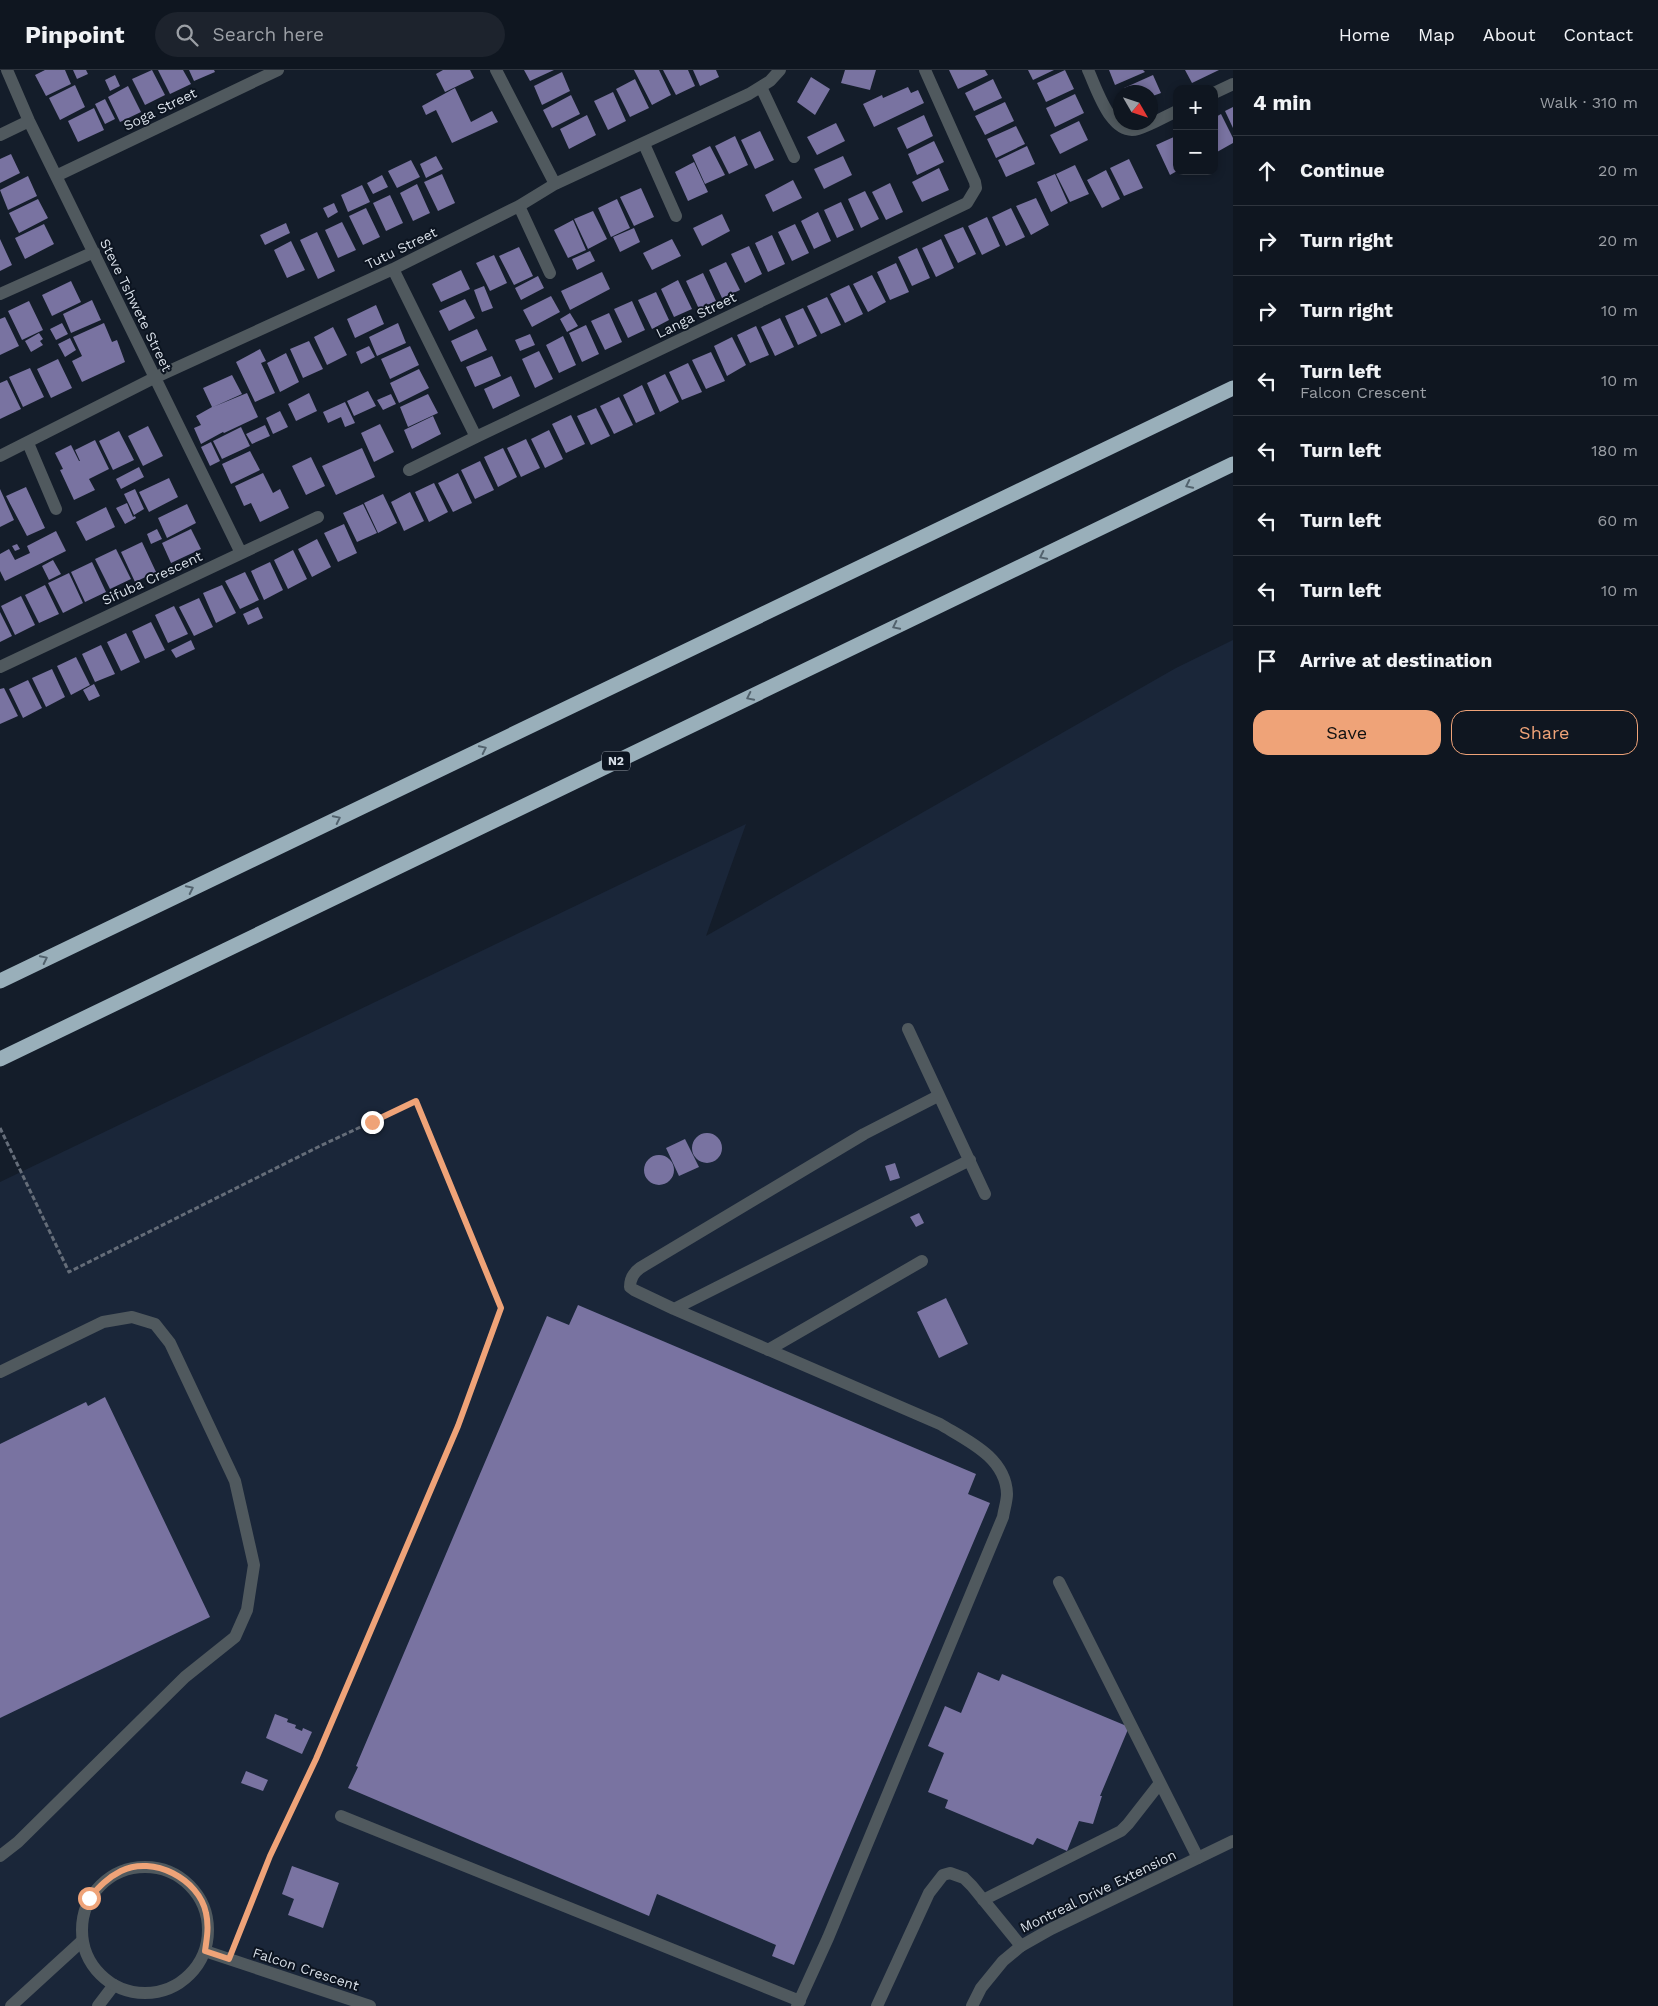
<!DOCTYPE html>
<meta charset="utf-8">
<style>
:root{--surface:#0f1620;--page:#1d232d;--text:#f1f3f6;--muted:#9b9fa5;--line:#2f353e;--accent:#efa378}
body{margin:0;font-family:"Work Sans",sans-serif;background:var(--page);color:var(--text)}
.controls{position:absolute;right:15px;top:15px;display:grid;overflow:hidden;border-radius:10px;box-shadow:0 2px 8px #0003}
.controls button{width:45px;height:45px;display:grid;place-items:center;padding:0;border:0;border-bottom:1px solid var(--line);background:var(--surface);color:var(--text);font:25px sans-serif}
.compass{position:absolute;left:1113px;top:15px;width:45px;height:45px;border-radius:50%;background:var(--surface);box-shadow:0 2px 8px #0003;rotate:129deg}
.stop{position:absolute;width:15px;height:15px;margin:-11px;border:4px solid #efa378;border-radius:50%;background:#fff}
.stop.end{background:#efa378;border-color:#fff;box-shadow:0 1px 5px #0008}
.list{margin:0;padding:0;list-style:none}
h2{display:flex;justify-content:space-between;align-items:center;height:65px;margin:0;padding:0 20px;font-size:21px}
h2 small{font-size:16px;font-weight:400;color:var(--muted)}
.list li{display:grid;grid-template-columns:32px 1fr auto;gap:15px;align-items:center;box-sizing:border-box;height:70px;padding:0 20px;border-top:1px solid var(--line)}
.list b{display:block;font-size:19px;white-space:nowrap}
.list p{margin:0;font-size:16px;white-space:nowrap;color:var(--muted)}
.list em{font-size:16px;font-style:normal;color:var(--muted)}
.actions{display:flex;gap:10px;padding:15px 20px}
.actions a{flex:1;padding:11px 0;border:1px solid var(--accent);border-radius:15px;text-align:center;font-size:18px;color:var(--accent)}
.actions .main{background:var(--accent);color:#111}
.icon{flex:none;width:28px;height:28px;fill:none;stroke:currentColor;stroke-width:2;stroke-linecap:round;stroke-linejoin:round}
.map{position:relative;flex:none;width:1233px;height:1936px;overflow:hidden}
header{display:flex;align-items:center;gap:30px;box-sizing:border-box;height:70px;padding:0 25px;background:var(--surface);border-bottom:1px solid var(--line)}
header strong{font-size:24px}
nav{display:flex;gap:28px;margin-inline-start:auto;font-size:18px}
.search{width:350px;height:45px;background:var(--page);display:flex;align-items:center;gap:12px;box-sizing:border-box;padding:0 18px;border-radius:28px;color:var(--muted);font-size:19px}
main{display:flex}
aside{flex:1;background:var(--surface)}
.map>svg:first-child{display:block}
</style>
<header>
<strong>Pinpoint</strong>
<div class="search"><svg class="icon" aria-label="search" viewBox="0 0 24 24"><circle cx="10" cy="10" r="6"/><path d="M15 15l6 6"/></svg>Search here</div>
<nav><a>Home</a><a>Map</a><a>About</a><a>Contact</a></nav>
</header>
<main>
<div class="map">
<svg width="1233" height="1936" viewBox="0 0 1233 1936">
<rect width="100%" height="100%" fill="#141d2a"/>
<path fill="#1a2639" d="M1233,570V1936H0V1112L746,754L706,866L1176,598Z"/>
<path fill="#7973a1" d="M45,0H65L71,14L46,26L35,5Z
M73,0H86L88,4L77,9Z
M152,0L165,25L145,35L132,9Z
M158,0H183L191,14L170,24Z
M189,0H214L215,2L194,11Z
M443,0H470L474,8L445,22L436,4Z
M524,0H554L530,11Z
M634,0H659L671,25L652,35Z
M663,0H688L695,16L676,25Z
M693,0H716L719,7L700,16Z
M845,0H876L870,20L841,13Z
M949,0H985L988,5L958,19Z
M1028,0H1054L1033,10Z
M1065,0L1074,19L1046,32L1037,13Z
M1109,0H1143L1145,2L1115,15Z
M1185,0H1219L1192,13Z
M562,2L570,21L542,35L534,16Z
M115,5L120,16L110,21L105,10Z
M1153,5L1161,23L1150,27V22H1126L1124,18Z
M811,7L830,19L815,45L797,32Z
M635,9L649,38L630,47L616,19Z
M993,9L1002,28L974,41L965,23Z
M75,15L85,37L60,50L49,28Z
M128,16L141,42L120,52L108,27Z
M908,17L911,23L918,20L924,33L874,57L863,34L882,25L883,28Z
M455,18L471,52L492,41L498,52L452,73L436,40L426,45L422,36Z
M613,22L626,51L608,60L594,31Z
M1075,24L1084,43L1055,57L1046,38Z
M571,25L580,44L552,58L543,40Z
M105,29L115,49L105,54L95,34Z
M1005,32L1014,51L985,65L975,46Z
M1233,37V58L1225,41Z
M94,38L104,60L78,72L68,51Z
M1221,44L1233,68V73L1217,82L1214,77V48Z
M587,45L596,65L569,79L560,59Z
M924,45L933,66L907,79L897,58Z
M1079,51L1088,70L1060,84L1050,65Z
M836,53L845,71L817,85L807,67Z
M1016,56L1025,74L996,88L987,69Z
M760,61L774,90L755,99L741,70Z
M735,66L748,95L729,104L715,76Z
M1176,66L1177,101L1170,105L1156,75Z
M934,71L944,92L917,105L908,84Z
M710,76L725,105L705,114L692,85Z
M1027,76L1035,94L1006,107L998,90Z
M11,84L20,103L0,113V89Z
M436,86L443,99L426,108L420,94Z
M843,86L852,105L824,119L814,99Z
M1129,89L1143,118L1124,126L1110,98Z
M411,90L420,107L397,118L388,101Z
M694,92L708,122L688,131L675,102Z
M1075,95L1089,124L1070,132L1056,104Z
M939,98L949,120L922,132L912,112Z
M1106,100L1120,129L1102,138L1087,110Z
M442,104L455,133L438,141L424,112Z
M1055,104L1068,133L1051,142L1037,112Z
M382,105L388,117L373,124L367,113Z
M28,106L37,126L8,140L0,120Z
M793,110L802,128L773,142L765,125Z
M890,113L903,142L886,150L872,122Z
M417,114L430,143L413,151L400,123Z
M362,115L370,132L348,142L341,125Z
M641,118L654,147L634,156L620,127Z
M865,121L879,149L861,158L848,129Z
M390,125L403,153L386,161L373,133Z
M1036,128L1049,155L1031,165L1016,136Z
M38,129L48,148L19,163L9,143Z
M617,129L630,158L611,167L598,138Z
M841,132L854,160L837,168L824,140Z
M334,133L338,142L328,148L323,138Z
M366,138L380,167L363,175L349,146Z
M1011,138L1025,167L1006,176L992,147Z
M593,141L607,169L588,179L574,149Z
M818,142L831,171L814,179L801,151Z
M722,144L730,161L702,176L693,158Z
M987,147L1000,176L982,185L968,156Z
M573,150L586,180L568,188L554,160Z
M342,152L356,180L338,188L325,160Z
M286,153L290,163L265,175L260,165Z
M44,154L54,174L25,189L15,168Z
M795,154L809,183L792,191L778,162Z
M963,157L976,184L958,193L944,165Z
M634,158L640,172L620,182L613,167Z
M317,162L335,201L318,209L300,170Z
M772,165L785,194L768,202L755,173Z
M0,169L12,195L0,201Z
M672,169L681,186L652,200L643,183Z
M941,169L954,198L936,207L922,178Z
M291,171L305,200L287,208L274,180Z
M749,176L762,204L745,213L731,184Z
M519,177L533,206L514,215L499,186Z
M917,178L930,208L912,216L898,187Z
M590,181L595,191L577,200L572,189Z
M494,185L507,213L490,221L476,193Z
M726,192L740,220L722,228L709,200Z
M896,193L909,222L890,230L877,202Z
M461,200L470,219L441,232L432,214Z
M602,202L610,219L570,240L561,221Z
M703,203L716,231L699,239L686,211Z
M872,205L886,232L868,242L853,214Z
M538,206L544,218L521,230L515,218Z
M678,210L692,239L674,247L661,219Z
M71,211L81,232L52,246L42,225Z
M849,215L863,244L845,253L830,224Z
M484,216L493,238L482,242L474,220Z
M656,222L669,250L652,259L638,230Z
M551,226L560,242L532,257L523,240Z
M827,227L841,255L821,264L807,236Z
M465,229L475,248L449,261L439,241Z
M92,230L101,250L71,263L63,244Z
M29,231L43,260L22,270L8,241Z
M632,231L645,260L628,268L614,239Z
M376,235L384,254L355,268L347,249Z
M803,238L817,266L798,275L785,246Z
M570,243L578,256L567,262L560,249Z
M609,243L622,272L605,280L591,251Z
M5,247L19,276L0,285V249Z
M780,248L794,277L775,286L761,257Z
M62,253L68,264L56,270L50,259Z
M104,253L112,272L117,270L125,292L82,312L72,291L82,286L73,267Z
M398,253L406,273L377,286L369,267Z
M586,255L599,284L582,292L569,263Z
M756,256L769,285L750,293L737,265Z
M333,257L347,285L327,295L314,267Z
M477,259L487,280L461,292L451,271Z
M39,263L43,269L40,271L43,275L31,282L25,271Z
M530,264L535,275L520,281L515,270Z
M563,266L576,295L559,303L546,275Z
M732,267L746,295L727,306L714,276Z
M70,268L76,280L65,287L58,274Z
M309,271L323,299L303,308L290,279Z
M369,276L375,287L361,294L356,282Z
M410,276L419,295L390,309L381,289Z
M260,279L266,291L261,293L275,323L255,332L236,292Z
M539,281L553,309L535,318L522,289Z
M711,282L725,311L706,319L692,290Z
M286,283L299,312L280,322L267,293Z
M492,286L501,306L475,317L466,297Z
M58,289L72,318L51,328L37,299Z
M688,293L702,322L682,330L669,302Z
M30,298L44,327L23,337L9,307Z
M419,299L429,318L399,333L390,313Z
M665,304L679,332L660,342L647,313Z
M232,305L242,324L213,337L247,323L258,347L224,363L223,362L201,374L194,358L201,355L196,346L212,337L203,318Z
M511,306L520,326L493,339L484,319Z
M7,310L21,339L0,349V313Z
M642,315L655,344L636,353L623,325Z
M368,321L376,336L354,346L347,331Z
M309,323L317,341L296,351L288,334Z
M391,324L396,334L383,340L377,330Z
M428,324L438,343L408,357L400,337Z
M619,327L633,355L614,364L600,336Z
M345,332L355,353L345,357L341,347L328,353L323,342Z
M596,338L610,366L591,375L577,346Z
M280,341L288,357L273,364L266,348Z
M571,345L585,374L566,383L552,354Z
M433,346L441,364L412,379L404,360Z
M380,354L394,382L374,392L361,363Z
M265,355L270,366L252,374L246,364Z
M148,356L163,386L143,396L128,366Z
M241,357L250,376L222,389L213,371Z
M549,360L563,389L545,398L531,369Z
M119,361L134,390L113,400L99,371Z
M526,369L540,398L521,407L507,378Z
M95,370L109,399L89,409L95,420L74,430L60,400L63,399L55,383L71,375L79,391H80L75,380Z
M211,372L220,391L210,396L201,377Z
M362,378L375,407L336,425L322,396Z
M503,378L517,407L498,417L484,387Z
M250,381L260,400L231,414L222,394Z
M311,387L325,416L306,425L292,396Z
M480,391L494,420L475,429L461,400Z
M139,397L144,407L121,419L116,409Z
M263,403L273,423L280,419L289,438L260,452L251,433L244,436L235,416Z
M458,403L472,433L453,442L438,413Z
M169,408L178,427L149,442L139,422Z
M434,413L448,442L429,452L415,422Z
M26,417L45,458L27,466L6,426Z
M0,419L14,450L0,457Z
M135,419L144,439L134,445L124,424Z
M410,422L424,451L404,461L391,432Z
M383,424L397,453L378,463L364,433Z
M127,433L133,447L135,446L136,448L125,454L116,438Z
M187,434L196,453L167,468L158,448Z
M363,434L377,463L357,472L343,443Z
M106,437L115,457L86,471L76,452Z
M344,454L357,483L338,492L324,463Z
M157,459L162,469L151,474L147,464Z
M191,459L201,479L171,493L162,473Z
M56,461L66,481L5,511L0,501V484L9,479L15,490L30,483L27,476Z
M317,469L331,497L312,507L298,479Z
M142,472L156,502L135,512L121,482Z
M17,474L20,479L15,481L12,476Z
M116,479L131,509L110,519L95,489Z
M293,480L307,509L288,519L274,490Z
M53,490L61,504L49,510L42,496Z
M92,492L106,522L85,532L71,502Z
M270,492L283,520L264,530L251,501Z
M245,502L259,530L240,539L225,511Z
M69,503L83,533L63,543L48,513Z
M45,515L59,544L39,553L25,525Z
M222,515L236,543L216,553L203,523Z
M21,526L35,555L15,565L1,536Z
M199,528L213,557L194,566L179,537Z
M174,536L188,564L168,573L155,545Z
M258,537L263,548L248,555L243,544Z
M0,542L12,566L0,572Z
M151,552L165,580L145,589L132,561Z
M126,563L140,592L121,601L107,572Z
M191,570L195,579L176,588L171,580Z
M101,575L115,604L95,612L82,584Z
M76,587L90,615L71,625L57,596Z
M52,599L65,627L46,637L32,608Z
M28,610L42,638L23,648L9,619Z
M94,614L100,626L89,631L83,620Z
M4,618L18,646L0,654V619Z
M692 1078a15 15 0 1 1 30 0a15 15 0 1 1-30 0Z
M685,1069L699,1097L679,1106L666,1078Z
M644 1100a15 15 0 1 1 30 0a15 15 0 1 1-30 0Z
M895,1093L900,1108L890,1111L885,1096Z
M919,1143L924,1153L916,1157L910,1147Z
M946,1228L968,1274L939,1288L917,1242Z
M578,1235L976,1404L968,1424L990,1433L794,1895L772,1886L776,1875L657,1824L649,1846L348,1718L358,1697L356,1696L547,1246L569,1255Z
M105,1327L210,1547L0,1648V1374L86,1332L88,1336Z
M978,1602L999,1611L1002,1604L1129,1657L1100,1726H1102L1093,1754L1079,1751L1067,1781L1037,1768L1033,1775L945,1738L948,1730L928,1722L944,1683L928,1676L945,1636L961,1643Z
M275,1644L288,1649L287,1652L296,1655L295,1658L302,1661L303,1658L312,1662L302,1684L266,1668Z
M246,1701L268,1710L263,1721L241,1713Z
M292,1796L339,1813L323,1858L288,1845L294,1829L282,1824Z"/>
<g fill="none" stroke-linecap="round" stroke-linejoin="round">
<path stroke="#656d79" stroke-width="3" stroke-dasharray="5 2.5" stroke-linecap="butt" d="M0,1058L69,1202L320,1076L416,1031L501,1238L458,1356L316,1689L270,1786L236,1871"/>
<path stroke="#50595e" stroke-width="12" d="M908,959L985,1124
M674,1239L970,1090
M768,1280L922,1191
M0,1302L103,1252L132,1247L155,1254L170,1273L235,1411L254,1495L247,1540L235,1567L185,1607L18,1772L0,1786
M1059,1512L1198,1788
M341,1746L800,1931
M983,1830L1121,1761L1128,1754L1160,1713
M11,1936L82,1871
M98,1936L114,1915
M797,1936L828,1868L1003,1447C1004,1440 1007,1431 1007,1424C1006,1387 966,1370 940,1354L674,1239L634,1220L630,1217C630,1209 633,1203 640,1198L864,1064L938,1026
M877,1936L929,1823L943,1805L950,1803L964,1808L972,1816L1021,1876"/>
<path stroke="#50595e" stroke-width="12" d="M7,0L29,51L241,483
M496,0L555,114
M1088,0C1097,19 1111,67 1138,59C1151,55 1164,47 1177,41
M761,17L794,87
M1214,23L1233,14
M0,65L29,51
M644,74L676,146
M56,106L278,0
M519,136L550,203
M393,199L476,367L967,133L976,118L975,112L925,0
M0,224L94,182
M28,373L56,439
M0,386L154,308L393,199L519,136L555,114L749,24L770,11L780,0
M409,400L476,367
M0,597L318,447
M82 1860a63 63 0 1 1 126 0a63 63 0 1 1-126 0Z
M205,1881L370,1936
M972,1936L981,1918L1003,1891L1021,1876L1051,1859L1233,1771"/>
<path stroke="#99afba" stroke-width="15" d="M0,911L1233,318
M0,989L1233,394"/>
</g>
<defs><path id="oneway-chevron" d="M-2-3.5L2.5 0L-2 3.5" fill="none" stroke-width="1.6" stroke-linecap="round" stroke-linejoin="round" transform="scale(1.25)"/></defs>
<g stroke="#52626d">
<use href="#oneway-chevron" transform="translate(1189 415) rotate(154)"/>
<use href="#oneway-chevron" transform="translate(1043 486) rotate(154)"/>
<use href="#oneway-chevron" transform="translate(896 556) rotate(154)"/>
<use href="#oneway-chevron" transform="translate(750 627) rotate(154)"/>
<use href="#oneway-chevron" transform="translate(483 679) rotate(-26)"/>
<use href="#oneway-chevron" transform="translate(337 749) rotate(-26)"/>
<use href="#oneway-chevron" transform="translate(190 819) rotate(-26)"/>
<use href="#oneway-chevron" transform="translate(44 889) rotate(-26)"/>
</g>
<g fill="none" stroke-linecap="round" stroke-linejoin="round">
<path stroke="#efa378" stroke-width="6" d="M89,1828C99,1817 107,1808 121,1801C153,1785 199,1809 206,1843C209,1856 207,1868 205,1881L229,1889L270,1786L316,1689L458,1356L501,1238L416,1031L372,1052"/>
</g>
<g text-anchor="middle" stroke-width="4" stroke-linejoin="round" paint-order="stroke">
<rect fill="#0c1420" stroke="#9ba2ac" stroke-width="1" x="602" y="681.5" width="28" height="19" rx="4"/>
<g font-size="12" font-weight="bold" fill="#d8dfe8">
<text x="616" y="695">N2</text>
</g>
<g font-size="14" fill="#d8dfe8" stroke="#0c1420">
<text transform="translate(160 39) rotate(-26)" y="5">Soga Street</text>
<text transform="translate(401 178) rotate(-26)" y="5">Tutu Street</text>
<text transform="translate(136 235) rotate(64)" y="5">Steve Tshwete Street</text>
<text transform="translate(696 245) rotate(-26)" y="5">Langa Street</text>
<text transform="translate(152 508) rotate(-25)" y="5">Sifuba Crescent</text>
<text transform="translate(1098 1821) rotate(-26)" y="5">Montreal Drive Extension</text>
<text transform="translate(306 1899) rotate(18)" y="5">Falcon Crescent</text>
</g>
</g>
</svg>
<div class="controls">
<button>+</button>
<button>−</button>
</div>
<svg class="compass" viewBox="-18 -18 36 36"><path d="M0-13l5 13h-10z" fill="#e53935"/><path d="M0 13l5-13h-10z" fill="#9b9fa5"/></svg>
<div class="stop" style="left:89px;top:1828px"></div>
<div class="stop end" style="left:372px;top:1052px"></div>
</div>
<aside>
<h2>4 min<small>Walk · 310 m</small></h2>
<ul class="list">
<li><svg class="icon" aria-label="ahead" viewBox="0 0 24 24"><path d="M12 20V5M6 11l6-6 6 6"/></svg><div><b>Continue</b></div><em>20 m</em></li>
<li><svg class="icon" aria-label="right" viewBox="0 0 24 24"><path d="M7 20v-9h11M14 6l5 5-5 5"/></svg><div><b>Turn right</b></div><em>20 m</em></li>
<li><svg class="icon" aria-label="right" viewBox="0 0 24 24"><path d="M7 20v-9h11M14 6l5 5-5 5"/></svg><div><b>Turn right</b></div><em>10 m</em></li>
<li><svg class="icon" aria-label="left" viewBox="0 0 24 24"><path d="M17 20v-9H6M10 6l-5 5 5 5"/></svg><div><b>Turn left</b><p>Falcon Crescent</p></div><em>10 m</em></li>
<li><svg class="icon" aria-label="left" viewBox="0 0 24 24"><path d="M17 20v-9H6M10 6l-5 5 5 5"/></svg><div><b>Turn left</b></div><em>180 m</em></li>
<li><svg class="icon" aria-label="left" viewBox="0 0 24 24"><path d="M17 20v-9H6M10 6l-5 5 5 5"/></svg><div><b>Turn left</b></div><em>60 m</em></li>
<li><svg class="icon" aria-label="left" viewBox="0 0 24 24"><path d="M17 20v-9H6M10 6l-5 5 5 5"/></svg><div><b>Turn left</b></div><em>10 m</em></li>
<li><svg class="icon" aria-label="arrive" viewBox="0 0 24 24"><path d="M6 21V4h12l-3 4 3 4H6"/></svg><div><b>Arrive at destination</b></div></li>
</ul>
<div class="actions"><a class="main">Save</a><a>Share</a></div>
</aside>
</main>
